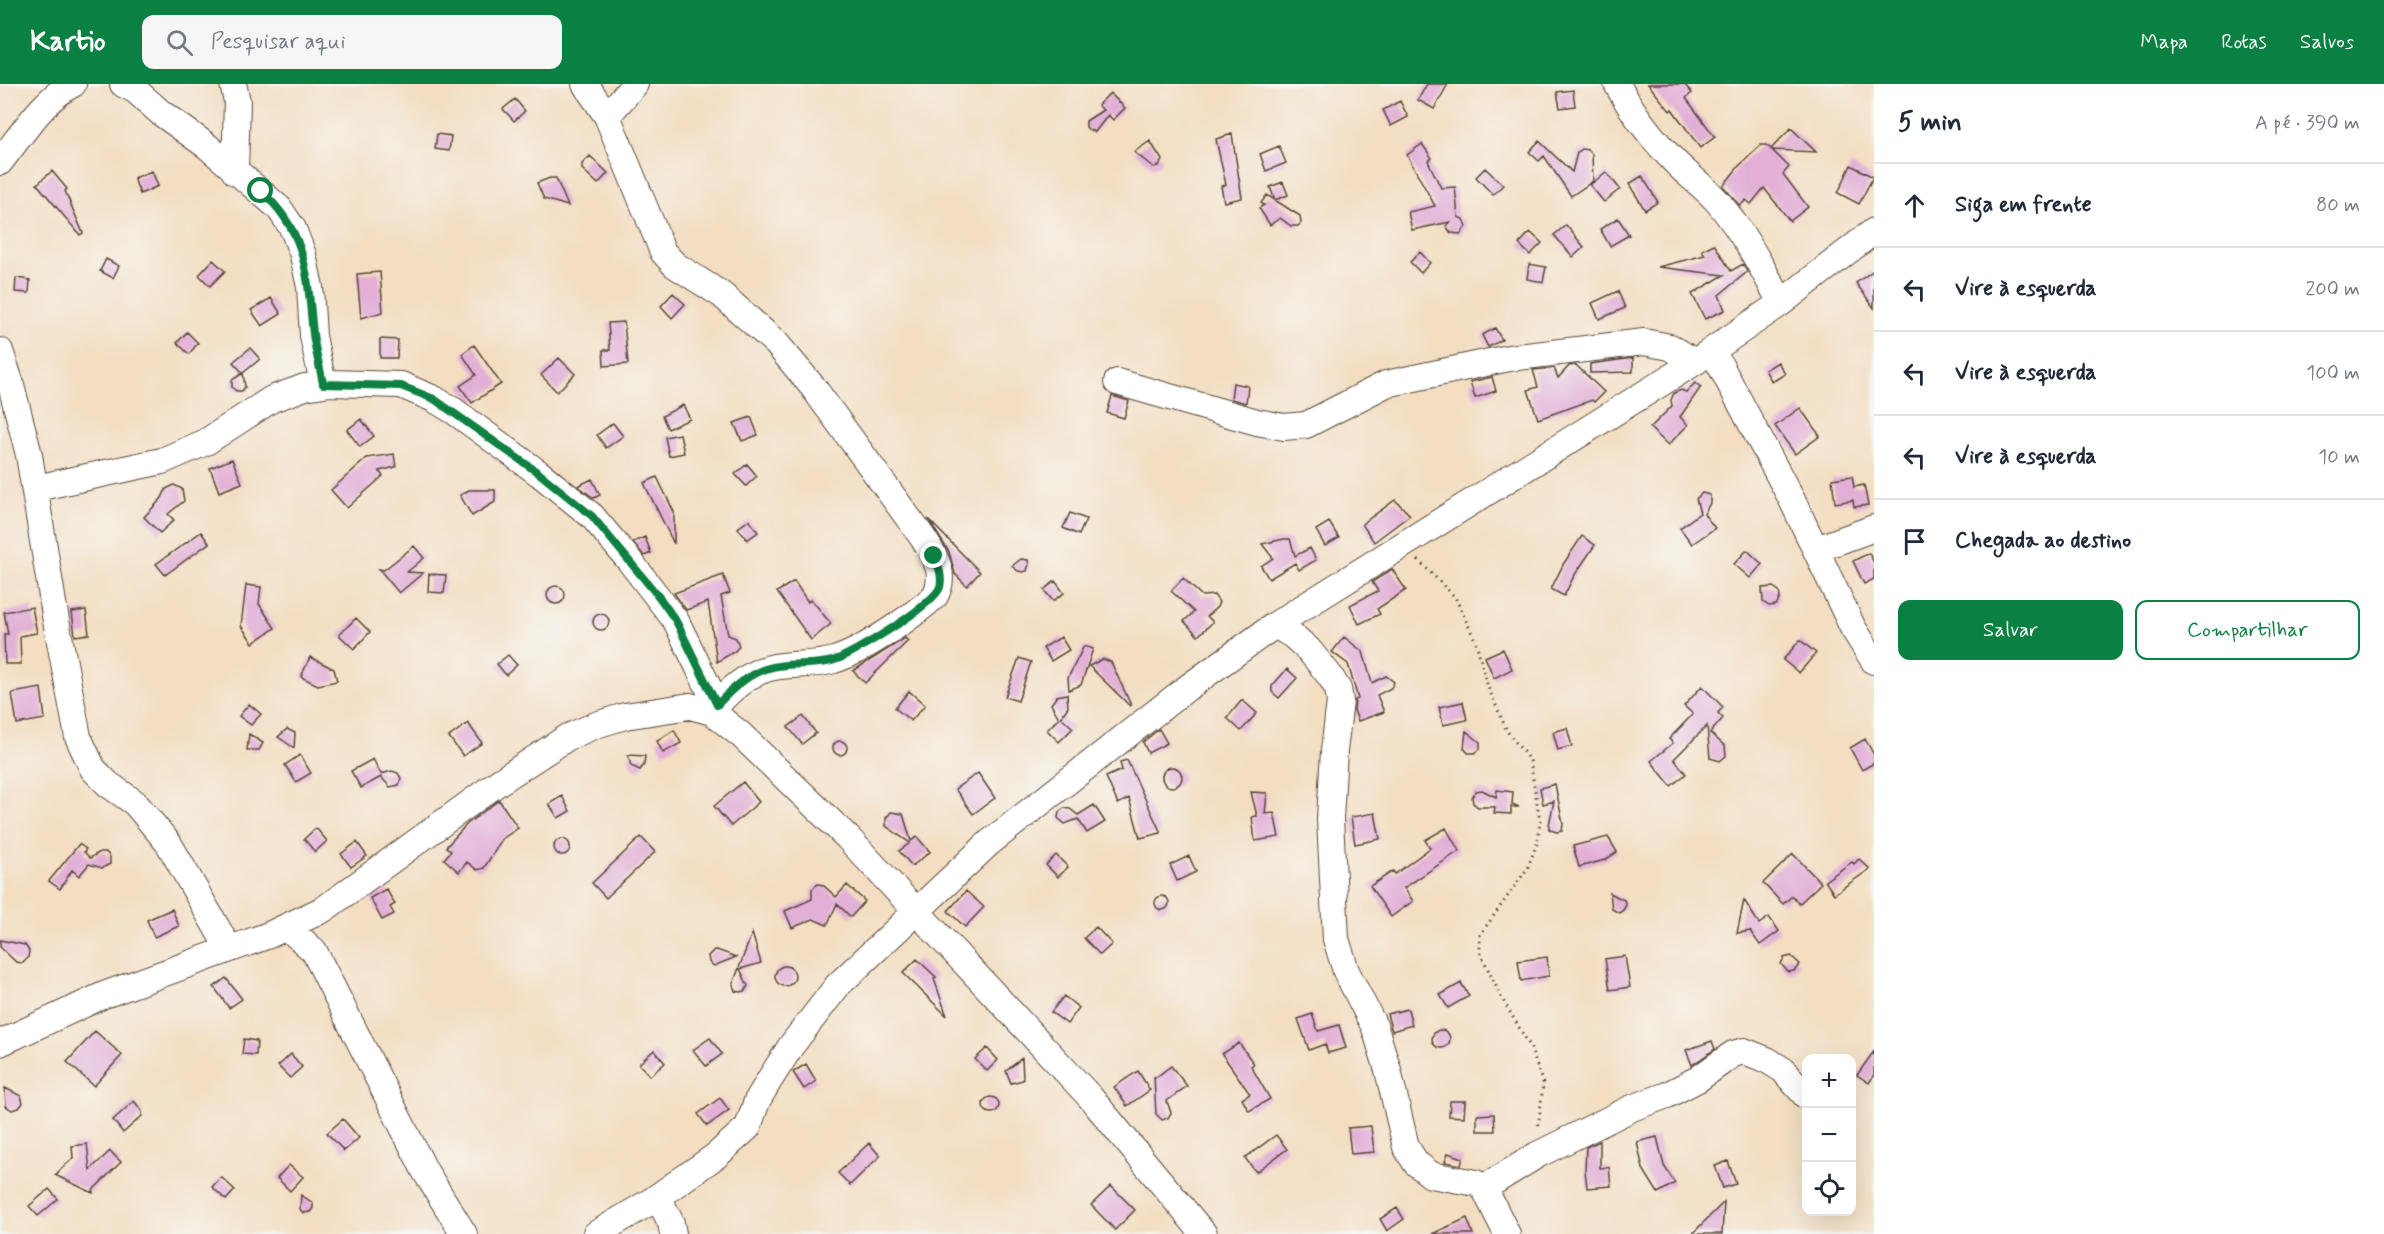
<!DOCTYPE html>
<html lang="pt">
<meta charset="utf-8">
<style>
:root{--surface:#fff;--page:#f6f6f7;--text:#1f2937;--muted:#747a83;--line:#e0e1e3;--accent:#0b8043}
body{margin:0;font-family:Mynerve,sans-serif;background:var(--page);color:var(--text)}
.controls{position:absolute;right:18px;bottom:18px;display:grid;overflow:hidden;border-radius:12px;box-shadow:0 6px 24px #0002}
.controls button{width:54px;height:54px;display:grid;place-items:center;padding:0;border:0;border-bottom:2px solid var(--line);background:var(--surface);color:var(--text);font:30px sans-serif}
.stop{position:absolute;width:18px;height:18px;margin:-14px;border:4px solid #0b8043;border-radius:50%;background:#fff}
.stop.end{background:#0b8043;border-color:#fff;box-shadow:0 2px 6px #0008}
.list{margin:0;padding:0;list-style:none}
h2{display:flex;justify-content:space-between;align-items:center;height:78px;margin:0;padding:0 24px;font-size:26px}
h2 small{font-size:20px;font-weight:400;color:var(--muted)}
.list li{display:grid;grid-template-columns:39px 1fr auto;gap:18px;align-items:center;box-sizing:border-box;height:84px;padding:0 24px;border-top:2px solid var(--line)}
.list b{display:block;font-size:22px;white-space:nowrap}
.list em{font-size:20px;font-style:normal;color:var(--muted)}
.actions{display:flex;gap:12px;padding:18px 24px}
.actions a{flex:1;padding:14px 0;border:2px solid var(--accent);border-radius:12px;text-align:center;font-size:21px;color:var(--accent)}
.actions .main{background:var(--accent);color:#fff}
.icon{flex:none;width:33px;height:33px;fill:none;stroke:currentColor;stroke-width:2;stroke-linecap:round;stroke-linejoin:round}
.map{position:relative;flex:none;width:1874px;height:1150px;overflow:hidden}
header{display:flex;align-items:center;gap:36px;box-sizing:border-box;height:84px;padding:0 30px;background:var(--accent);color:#fff}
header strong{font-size:28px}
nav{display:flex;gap:33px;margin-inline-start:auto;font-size:21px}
.search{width:420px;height:54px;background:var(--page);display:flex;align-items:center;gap:15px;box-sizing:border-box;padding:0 21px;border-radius:12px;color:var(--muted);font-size:22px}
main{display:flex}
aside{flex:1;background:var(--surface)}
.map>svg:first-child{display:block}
</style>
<header>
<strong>Kartio</strong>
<div class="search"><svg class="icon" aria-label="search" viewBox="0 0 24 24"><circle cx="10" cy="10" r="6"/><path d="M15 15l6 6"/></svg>Pesquisar aqui</div>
<nav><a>Mapa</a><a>Rotas</a><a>Salvos</a></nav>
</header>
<main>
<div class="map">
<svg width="1874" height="1150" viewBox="0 0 1874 1150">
<rect width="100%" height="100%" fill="#f6f6f2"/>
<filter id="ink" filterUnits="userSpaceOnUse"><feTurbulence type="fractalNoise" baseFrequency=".0167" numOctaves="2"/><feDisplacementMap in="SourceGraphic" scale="12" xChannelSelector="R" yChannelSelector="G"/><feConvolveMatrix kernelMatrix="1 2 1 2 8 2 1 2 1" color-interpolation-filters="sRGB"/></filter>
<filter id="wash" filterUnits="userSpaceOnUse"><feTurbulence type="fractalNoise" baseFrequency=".008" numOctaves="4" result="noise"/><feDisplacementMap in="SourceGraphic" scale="24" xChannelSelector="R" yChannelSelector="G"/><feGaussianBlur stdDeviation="1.35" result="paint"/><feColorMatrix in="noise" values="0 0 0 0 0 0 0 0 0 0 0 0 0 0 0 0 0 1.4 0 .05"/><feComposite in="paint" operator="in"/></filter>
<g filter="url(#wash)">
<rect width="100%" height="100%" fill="#f3dec2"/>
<g id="blocks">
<path fill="#e2b0d7" d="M1427,0H1448L1434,25L1418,16Z
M1648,0H1684L1692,9L1686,14L1715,53L1700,64L1672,25L1670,27Z
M1573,6L1575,22L1560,24L1557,8Z
M1110,9L1125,24L1113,36L1108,31L1095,48L1089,46L1086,43V37L1103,26L1098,21Z
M515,15L525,27L514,37L503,25Z
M1400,17L1408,33L1391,42L1383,26Z
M1791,44L1816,68L1772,66L1789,83L1783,90L1808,123L1790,137L1764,104L1751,120L1746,116L1740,122L1723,102L1739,82L1761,61H1766L1771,65Z
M437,50L451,52L449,67L435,65Z
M1232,50L1242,114L1224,118L1221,102L1226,101L1216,55Z
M1150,57L1162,76L1159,82L1153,83L1134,68Z
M1539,57L1572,88L1577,69L1582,65L1588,66L1592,70L1593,97L1571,112L1544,72L1539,77L1529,68Z
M1422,60L1432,74L1428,77L1441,104L1455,103L1458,133L1463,135L1466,142L1461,150L1451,149L1446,142L1450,138L1412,146L1408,128L1435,122L1407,71Z
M1279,62L1286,79L1266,87L1260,70Z
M590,72L608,89L598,100L582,85V80Z
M1851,81L1873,93L1859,120L1838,109Z
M1485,84L1503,101L1493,111L1476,93Z
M52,87L67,105L65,107L83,149L80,151L37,100Z
M152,87L158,102L140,110L134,94Z
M1606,88L1620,105L1604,118L1590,101Z
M1642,92L1658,118L1645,126L1629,100Z
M550,94H556L568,122L544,115L537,99Z
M1283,98L1288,111L1275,116L1270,103Z
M1267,111L1300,132L1301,139L1298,142H1291L1280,134L1270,141L1259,124L1264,121L1261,119Z
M1618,134L1629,151L1610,162L1600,145Z
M1566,141L1584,163L1573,173L1554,151Z
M1530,148L1542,159L1530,171L1519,160Z
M1714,160L1731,187L1743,180L1747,188L1719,211L1725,226L1705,235L1692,210L1724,191L1658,183L1705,171L1702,166Z
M1420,168L1430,179L1421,189L1410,178Z
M106,175L119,182L113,194L100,187Z
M213,176L225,187L210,202L199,191Z
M1529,180L1546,183L1543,198L1527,195Z
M1874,186V224L1856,199Z
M380,188L383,228L361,234L357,190Z
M16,194L30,196L29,209L15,208Z
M1618,207L1625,224L1599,235L1592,219Z
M673,209L685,220L672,234L661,222Z
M271,214L281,230L262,242L251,226Z
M624,238L628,280L604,282L603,266H610L608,239Z
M1495,244L1502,256L1488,263L1482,251Z
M187,248L198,259L189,270L177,259Z
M380,255L398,256L397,274H380Z
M474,261L501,300L472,319L460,302L476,291L462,270Z
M250,264L260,275L243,289L233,278Z
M559,274L575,290L557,308L541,291Z
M1633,274V288L1590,289V280Z
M1778,278L1785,290L1772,298L1765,286Z
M1576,281L1604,308L1594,318L1592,316L1538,335L1528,306L1538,303L1533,286L1554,284L1558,294L1569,282Z
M243,289L245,303L242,307H236L232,303V296Z
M1492,293L1496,307L1475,314L1470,298Z
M1233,299L1248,302L1246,319L1231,315Z
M1695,299L1701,303L1680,333L1688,341L1668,361L1650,344L1672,322L1671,316L1674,309L1681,306L1686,308Z
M1112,312L1129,317L1124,334L1107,329Z
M683,321L690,335L668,345L662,332Z
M1800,324L1820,352L1795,370L1775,342Z
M751,333L758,351L742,357L734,339Z
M361,335L374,352L360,363L347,346Z
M613,339L623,352L606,364L597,351Z
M680,350L684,369L669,372L665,353Z
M394,370L396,383L379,387L383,392L347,424L331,406L367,374Z
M232,375L242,399L219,408L210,384Z
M747,380L757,392L746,402L735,390Z
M1852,392L1854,403L1864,401L1868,421L1854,423L1853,416L1835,419L1832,395Z
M657,393L674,428V460L644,399Z
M592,395L600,411L594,414L578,402Z
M174,401L182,405L184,417L168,430L174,436L160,449L144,433L162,414L166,405Z
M469,406H495V418L472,432L460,411Z
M1702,409L1710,411V419L1704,430L1715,444L1692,460L1680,444L1700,429L1696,415Z
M1395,416L1410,431L1374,458L1362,440Z
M1070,429L1086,435L1079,451L1063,444Z
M928,435L980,488L967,502L955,490L949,468Z
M749,436L758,448L747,456L738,444Z
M1329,438L1339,454L1325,462L1316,446Z
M201,448L209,459L165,491L156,480Z
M1582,452L1595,461L1574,492L1564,512L1551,505L1564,479Z
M645,453L651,469L644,472L633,458Z
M1284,455H1290L1295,472L1310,464L1316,476L1299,486L1295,479L1269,495L1261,482L1273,474L1262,460Z
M414,462L424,474L407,488L423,489L399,509L379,485L384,486Z
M1747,466L1762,480L1750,494L1734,480Z
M1869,469L1874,479V495L1864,500L1853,477Z
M1021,475L1028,476L1029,480L1027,487L1023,488L1018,487L1012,482Z
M1392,485L1406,506L1377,525L1380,530L1359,540L1350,521L1378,507L1372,498Z
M429,490L446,491L444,509L428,508Z
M723,491L730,509L721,512L728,551L736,554L739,562L735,567L717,578L708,518L686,526L674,509Z
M1183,494L1202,512L1214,511L1219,518L1217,523L1207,532L1213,538L1198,552L1184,537L1194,528L1171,507Z
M794,497L808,518L811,515L831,540L811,556L777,508Z
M1055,497L1064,509L1053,517L1044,506Z
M246,501L261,503L259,520L275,544L253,559L241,542Z
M547 511a9 9 0 1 1 18 0a9 9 0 1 1-18 0Z
M1773,503L1779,507L1780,514L1776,521L1769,522L1763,518L1762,504Z
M32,523L37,549L20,552L21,580H5L4,550H8L4,528Z
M86,526L89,550L75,552L72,528Z
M593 538a8 8 0 1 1 16 0a8 8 0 1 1-16 0Z
M356,534L370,548L354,565L339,551Z
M1061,553L1069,566L1051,577L1043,564Z
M1344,553L1363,568L1372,599L1386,592L1394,598L1391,604L1377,611L1384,628L1358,637L1354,626L1355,616L1358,615L1348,580L1332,568Z
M905,554L908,557L865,599L853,587Z
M1800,556L1816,569L1799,589L1783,576Z
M1084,562L1093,565L1081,601L1069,606L1068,594Z
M1503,565L1512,585L1494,594L1485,573Z
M508,571L517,581L506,591L497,580Z
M310,573L334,585L337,597L318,601L301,593Z
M1019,574L1031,578L1018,617L1005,613Z
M1103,575L1111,578L1131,621L1130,622L1089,582Z
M1287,585L1297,594L1279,614L1272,608V602Z
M1702,602L1723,623L1718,629L1723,634L1710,649L1725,662L1726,672L1720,677L1710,674L1707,642L1674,675L1686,690L1671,702L1651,677L1673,659L1669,655L1693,630L1684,622Z
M41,604L45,635L17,640L12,609Z
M909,607L925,621L911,637L895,624Z
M1067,610L1068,623L1061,633L1073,644L1059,658L1047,646L1059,634L1051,620L1057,612Z
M1242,616L1257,629L1241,647L1227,634Z
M1463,618L1467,636L1443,641L1439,623Z
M249,620L261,630L251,641L239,632Z
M803,632L816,649L802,660L788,643Z
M468,639L482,659L463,672L449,653Z
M1567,644L1572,662L1558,666L1553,648Z
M287,645L295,649L294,664L278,653Z
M1159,645L1167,659L1148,669L1143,658Z
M674,646L681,659L663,669L657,657Z
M1466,647L1480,658V665L1475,669H1468L1464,664Z
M249,650L263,659L259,666H247Z
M1865,655L1874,671V679L1862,686L1850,664Z
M833 664a7 7 0 1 1 14 0a7 7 0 1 1-14 0Z
M300,671L311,689L296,698L285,681Z
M628,671L645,672L644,681L640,686L631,682Z
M373,675L381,690L392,687L398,689L401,694L399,701L390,703L381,693L361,704L351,687Z
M1127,676L1154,734L1161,749L1140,754L1129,714L1118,720L1106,693L1122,686L1120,678Z
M1162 693a10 10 0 1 1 20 0a10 10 0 1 1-20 0Z
M978,689L995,714L973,730L955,705Z
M743,698L759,718L731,742L714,722Z
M1555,700L1563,740L1562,747L1556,748L1549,745V741L1554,717L1543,720L1540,704Z
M1482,706L1496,713L1497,706L1513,708L1512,720L1519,723H1511V730L1494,729L1495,723H1478L1473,719L1472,713L1476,707Z
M1251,708L1267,709L1265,730L1274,729L1279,753L1255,757L1252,733L1257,732Z
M562,712L570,727L558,734L549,720Z
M499,716L518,744L502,755L484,784L477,786L467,778L459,788L444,775L451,767L446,763L467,740Z
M1094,721L1105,738L1087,749L1078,735L1065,740L1058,734L1059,728L1064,724L1070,725L1078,731Z
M891,728L903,730L911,757L917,753L930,768L912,782L899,767L910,759L886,742V734Z
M1375,729L1380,755L1355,760L1351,733Z
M316,744L327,757L315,768L304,755Z
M1446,744L1459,767L1404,804L1413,817L1391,833L1370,802L1393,787L1395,790L1430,764L1425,756Z
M641,753L655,768L606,814L592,799Z
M1608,753L1617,768L1605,776L1579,783L1573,762Z
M554 763a8 8 0 1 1 16 0a8 8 0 1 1-16 0Z
M357,758L367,772L351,783L341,770Z
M79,760L86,765L84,768L90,774L100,768H106L110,773V780L102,784L89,780L79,792L72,786L60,805L49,797Z
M1793,770L1821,799L1799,820L1792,812L1783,820L1763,799Z
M1056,771L1068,783L1058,793L1046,781Z
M1189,772L1196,788L1177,797L1170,781Z
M1859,775L1870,785L1834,810L1825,797L1852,778L1854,780Z
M818,800L823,801L836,813L847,801L865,817L851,833L837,820L827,841L813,835L792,844L785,827L812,815V805Z
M386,805L395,820L390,823L394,830L382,836L370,814Z
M966,807L984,823L965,843L948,827Z
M1610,809L1624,816L1626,821L1623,826L1619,829L1612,825Z
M1155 819a7 7 0 1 1 14 0a7 7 0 1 1-14 0Z
M1744,816L1759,840L1769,833L1779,847L1760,861L1750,847L1737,849Z
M172,825L179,842L154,853L147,836Z
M1096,843L1112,860L1100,871L1084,854Z
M752,849L761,879L740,885L748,902L745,907L740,908L735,907L733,900Z
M0,856L25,861L29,867L28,874L23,879L16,878L0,863Z
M714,866H717L736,873L714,882L709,878L708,872Z
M1625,872L1630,903L1610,906L1605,875Z
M1791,872L1800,880L1794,887L1788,888L1781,880L1784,874Z
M1547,873L1549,892L1521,897L1518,877Z
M917,875L936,893L934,895L947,932L903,889Z
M775 892a10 10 0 1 1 20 0a10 10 0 1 1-20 0Z
M226,894L242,915L229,924L214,903Z
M1461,899L1469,912L1448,924L1440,911Z
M1064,912L1079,924L1067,940L1051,928Z
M1408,925L1412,941L1392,947L1387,930Z
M1312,930L1318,947L1339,941L1346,964L1328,969L1325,960L1309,966L1298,935Z
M1432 955a9 9 0 1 1 18 0a9 9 0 1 1-18 0Z
M95,947L122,971L94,1002L67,978Z
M710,954L722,970L706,982L693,966Z
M244,955L257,957L256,971L242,970Z
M1712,957L1715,965L1692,981L1686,966Z
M1239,959L1254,980L1251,982L1270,1015L1249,1027L1242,1015L1250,1010L1222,970Z
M987,964L998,976L987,987L975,975Z
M654,966L665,979L650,992L639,980Z
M1874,967V991L1869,999L1857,991Z
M291,970L302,983L290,994L278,982Z
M1022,974L1023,996L1011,999L1006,987Z
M806,980L816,997L804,1005L793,988Z
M1171,982L1187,1002L1167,1017L1171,1029L1168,1034L1162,1036L1156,1030L1154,992L1155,994Z
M1138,987L1150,1006L1127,1022L1114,1003Z
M5,1004L21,1012L23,1019L19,1024L12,1026L6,1022Z
M983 1021a8 8 0 1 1 16 0a8 8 0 1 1-16 0Z
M720,1014L729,1026L707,1042L698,1030Z
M134,1017L142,1027V1032L123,1049L113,1036Z
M1450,1017H1465L1464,1033L1449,1032Z
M1494,1030L1495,1047H1477V1031Z
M343,1035L359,1054L344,1067L327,1049Z
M1371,1042L1374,1068L1351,1070L1348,1044Z
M1276,1051L1287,1065L1256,1088L1245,1074Z
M1657,1053L1664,1082L1675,1099L1658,1109L1643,1085L1637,1058Z
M1600,1057V1084L1609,1083L1611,1102L1587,1104L1585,1086L1586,1063Z
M869,1059L880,1072L850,1101L838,1089Z
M87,1060L90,1086L110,1067L121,1078L93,1106V1109L55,1091L73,1074L72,1062Z
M1448,1069L1463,1074L1461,1081L1445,1078Z
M1728,1077L1736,1100L1723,1104L1715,1082Z
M289,1081L303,1093L290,1107L277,1094Z
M221,1093L235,1106L226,1116L212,1103Z
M1111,1102L1135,1126L1115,1146L1091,1121Z
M49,1105L58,1115L38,1132L29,1122Z
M301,1111L313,1119V1124L310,1128L303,1129L300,1125Z
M1724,1118L1722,1150H1692Z
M1397,1124L1404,1135L1387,1147L1380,1135Z
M1467,1134L1473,1150H1432Z"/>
</g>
</g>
<g filter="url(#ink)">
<use href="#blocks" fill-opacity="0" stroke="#574537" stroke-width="1.5"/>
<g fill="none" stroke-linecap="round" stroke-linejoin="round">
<g stroke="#574537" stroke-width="28">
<path id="minor" d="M123,0L135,6L161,29L207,62L279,124L293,145L303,171L310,203L313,252L323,300
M233,0L237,17L235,88
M585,0L607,32L663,168L675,181L722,211L776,259L813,303L923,454C935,473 947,490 935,512C913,532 862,568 834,576C815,582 793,579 774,583C750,587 725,609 712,628
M1617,0C1633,30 1653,56 1677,80C1690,93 1706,104 1718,118C1743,148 1763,184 1781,219
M607,32L635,0
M0,78C19,54 45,13 73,0
M1712,266L1792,416L1853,544L1874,577
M0,267L10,297L29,371L55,531L78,653L93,685L108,700L135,719L169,760L229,865
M1117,298L1257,338L1284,343L1306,341L1386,300L1509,274L1644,258L1670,263L1695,278
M36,404L162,377L206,358L272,315L305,303L330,299L401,301L434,315L454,327L540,390L592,432L629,476L676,537L717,621
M1817,465L1874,444
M1275,541L1292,551L1308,565L1330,592L1338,605L1340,617L1334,667L1330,735L1336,855L1346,887L1375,944L1388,986L1406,1063L1416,1079L1431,1091L1476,1099L1484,1104L1507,1150
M287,843L314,867L425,1087L464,1150
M0,959L104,911L269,851L324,825L499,698L568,653L596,641L625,632L690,622L712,628L741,651L848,754L1090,1013L1204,1150
M1484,1104L1537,1071L1632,1024L1667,1011L1698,995L1733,970L1744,967L1767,976L1783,986L1806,1012
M658,1113L671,1139L673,1150
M596,1150L653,1116L717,1071L748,1043L757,1017L770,995L791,962L838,901L989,759L1187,604L1275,541L1695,278L1781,219L1874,147"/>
</g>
<path stroke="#574537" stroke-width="3" stroke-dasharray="1.5 4.5" stroke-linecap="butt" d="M1418,476L1455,513L1476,558L1488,603L1507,647L1530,677L1540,737L1538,757L1527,785L1480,851V868L1501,913L1530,962L1543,1000L1538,1045"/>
<use href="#minor" stroke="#fff" stroke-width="26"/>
</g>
</g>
<g fill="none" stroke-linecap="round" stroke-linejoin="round" filter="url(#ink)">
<path stroke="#0b8043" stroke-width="8" d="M261,107C308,149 307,191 313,250C315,266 320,283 323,300L401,302L434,315L540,390L592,432L659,513L676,537L717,621C729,608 743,594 760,587C782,577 809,583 832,577C851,572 935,520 940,503C943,492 938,481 934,472"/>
</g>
</svg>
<div class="controls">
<button>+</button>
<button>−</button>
<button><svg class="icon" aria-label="locate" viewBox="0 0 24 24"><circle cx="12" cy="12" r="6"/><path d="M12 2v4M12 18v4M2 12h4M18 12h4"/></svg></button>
</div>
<div class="stop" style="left:261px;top:107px"></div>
<div class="stop end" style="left:934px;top:472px"></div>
</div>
<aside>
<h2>5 min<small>A pé · 390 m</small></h2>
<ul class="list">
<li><svg class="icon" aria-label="ahead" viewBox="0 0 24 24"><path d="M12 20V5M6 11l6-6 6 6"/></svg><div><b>Siga em frente</b></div><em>80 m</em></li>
<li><svg class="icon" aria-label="left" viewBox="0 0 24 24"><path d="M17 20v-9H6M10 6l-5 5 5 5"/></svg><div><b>Vire à esquerda</b></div><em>200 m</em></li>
<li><svg class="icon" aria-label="left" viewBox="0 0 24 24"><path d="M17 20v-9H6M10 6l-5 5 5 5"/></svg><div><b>Vire à esquerda</b></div><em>100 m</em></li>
<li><svg class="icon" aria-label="left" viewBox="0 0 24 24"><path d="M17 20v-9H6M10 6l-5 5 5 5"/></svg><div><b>Vire à esquerda</b></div><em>10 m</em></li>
<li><svg class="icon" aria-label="arrive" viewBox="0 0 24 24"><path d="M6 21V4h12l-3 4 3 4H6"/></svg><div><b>Chegada ao destino</b></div></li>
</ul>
<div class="actions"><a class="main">Salvar</a><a>Compartilhar</a></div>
</aside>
</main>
